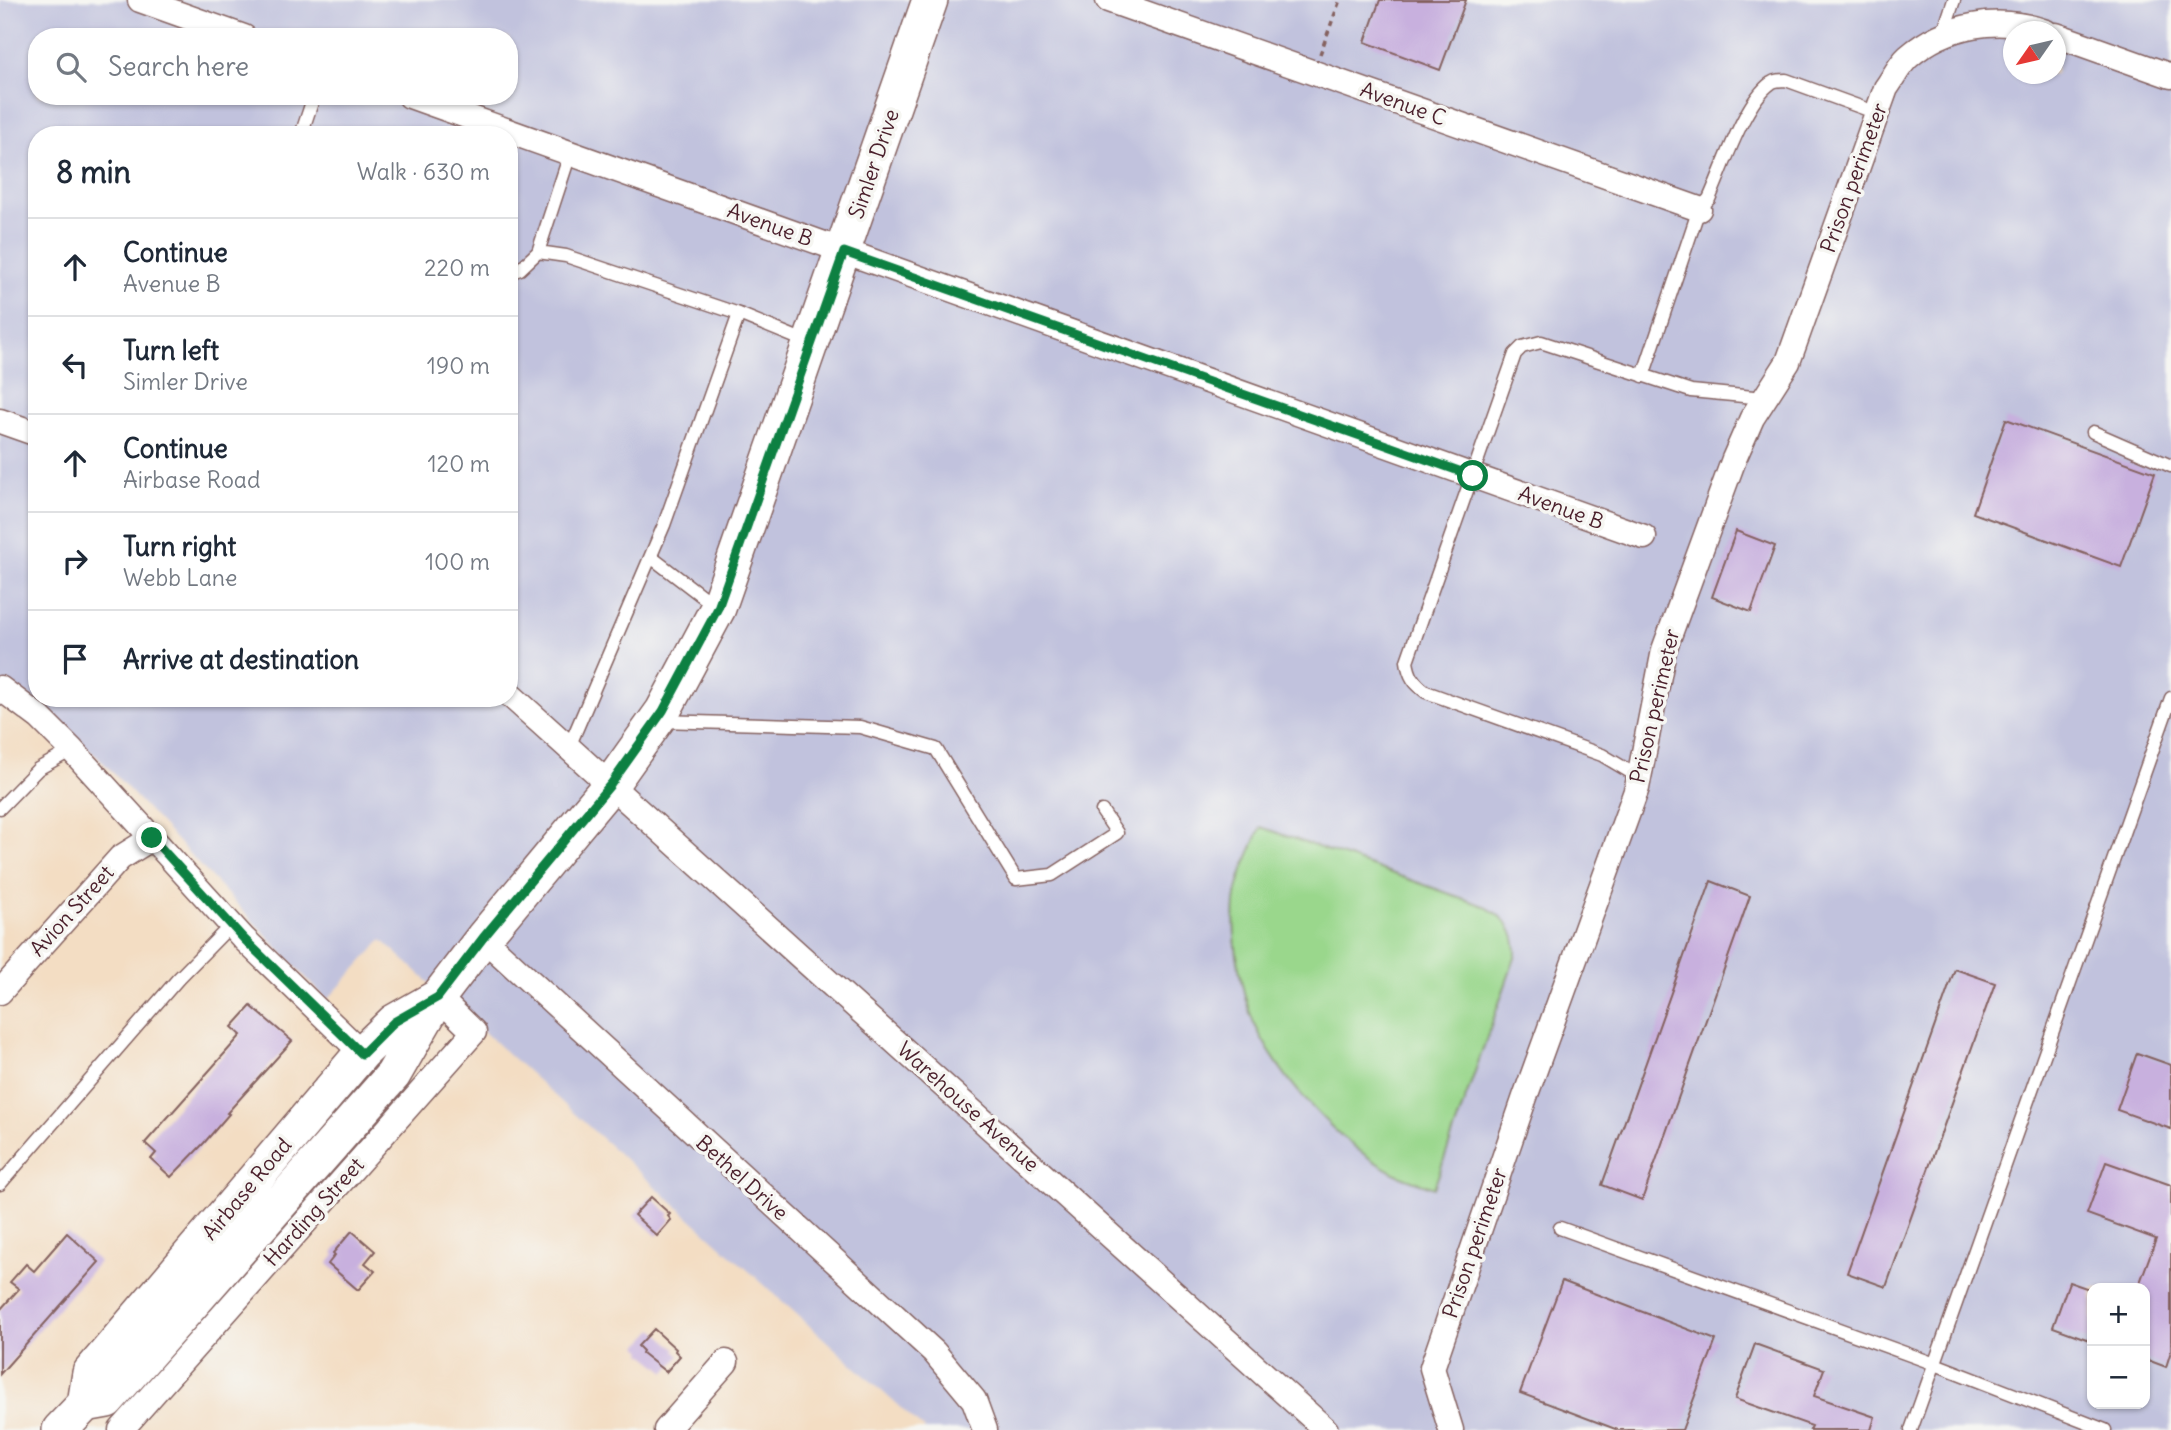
<!DOCTYPE html>
<meta charset="utf-8">
<style>
:root{--surface:#fff;--page:#f6f6f7;--text:#1f2937;--muted:#747a83;--line:#e0e1e3}
body{margin:0;font-family:Delius,sans-serif;background:var(--page);color:var(--text)}
.controls{position:absolute;right:21px;bottom:21px;display:grid;overflow:hidden;border-radius:14px;box-shadow:0 2px 5px #0004}
.controls button{width:63px;height:63px;display:grid;place-items:center;padding:0;border:0;border-bottom:2px solid var(--line);background:var(--surface);color:var(--text);font:35px sans-serif}
.compass{position:absolute;left:2003px;top:21px;width:63px;height:63px;border-radius:50%;background:var(--surface);box-shadow:0 2px 5px #0004;rotate:236deg}
.stop{position:absolute;width:21px;height:21px;margin:-16px;border:5px solid #0b8043;border-radius:50%;background:#fff}
.stop.end{background:#0b8043;border-color:#fff;box-shadow:0 2px 7px #0008}
.list{margin:0;padding:0;list-style:none}
h2{display:flex;justify-content:space-between;align-items:center;height:91px;margin:0;padding:0 28px;font-size:30px}
h2 small{font-size:23px;font-weight:400;color:var(--muted)}
.list li{display:grid;grid-template-columns:46px 1fr auto;gap:21px;align-items:center;box-sizing:border-box;height:98px;padding:0 28px;border-top:2px solid var(--line)}
.list b{display:block;font-size:26px;white-space:nowrap}
.list p{margin:0;font-size:23px;white-space:nowrap;color:var(--muted)}
.list em{font-size:23px;font-style:normal;color:var(--muted)}
.icon{flex:none;width:38px;height:38px;fill:none;stroke:currentColor;stroke-width:2;stroke-linecap:round;stroke-linejoin:round}
.map{position:relative;flex:none;width:2171px;height:1430px;overflow:hidden}
.search{position:absolute;background:var(--surface);box-shadow:0 2px 5px #0004;left:28px;top:28px;width:490px;height:77px;display:flex;align-items:center;gap:18px;box-sizing:border-box;padding:0 24px;border-radius:28px;color:var(--muted);font-size:26px}
.panel{position:absolute;background:var(--surface);box-shadow:0 2px 5px #0004;left:28px;top:126px;width:490px;height:581px;border-radius:28px}
.map>svg:first-child{display:block}
</style>
<div class="map">
<svg width="2171" height="1430" viewBox="0 0 2171 1430">
<rect width="100%" height="100%" fill="#f6f6f2"/>
<filter id="ink" filterUnits="userSpaceOnUse"><feTurbulence type="fractalNoise" baseFrequency=".0143" numOctaves="2"/><feDisplacementMap in="SourceGraphic" scale="14" xChannelSelector="R" yChannelSelector="G"/><feConvolveMatrix kernelMatrix="1 2 1 2 8 2 1 2 1" color-interpolation-filters="sRGB"/></filter>
<filter id="wash" filterUnits="userSpaceOnUse"><feTurbulence type="fractalNoise" baseFrequency=".00686" numOctaves="4" result="noise"/><feDisplacementMap in="SourceGraphic" scale="28" xChannelSelector="R" yChannelSelector="G"/><feGaussianBlur stdDeviation="1.57" result="paint"/><feColorMatrix in="noise" values="0 0 0 0 0 0 0 0 0 0 0 0 0 0 0 0 0 1.4 0 .05"/><feComposite in="paint" operator="in"/></filter>
<g filter="url(#wash)">
<rect width="100%" height="100%" fill="#f3ddc3"/>
<path fill="#c1c2dd" fill-rule="evenodd" d="M0,0H2171V1430H925L382,940L327,1000L100,759L0,681ZM2014,32H2056V74H2014ZM37,37H509V96H37ZM37,135H509V698H37ZM2092,1288H2145V1404H2092Z"/>
<path fill="#9ad78c" stroke="#727b5c" stroke-width="2" d="M1261,827L1484,906C1506,918 1516,930 1516,955L1434,1188C1421,1183 1407,1179 1394,1173C1339,1144 1280,1079 1254,1023C1240,991 1232,936 1235,902C1238,876 1251,850 1261,827Z"/>
<g id="blocks">
<path fill="#c8b0de" d="M1380,0H1466L1440,70L1365,42Z
M2006,419L2155,473L2121,567L1973,513Z
M1736,531L1775,546L1751,612L1712,597Z
M1711,881L1750,896L1642,1200L1602,1185Z
M1955,969L1995,983L1886,1287L1847,1273Z
M251,1006L292,1041L227,1113L229,1114L204,1143L171,1177L151,1159L156,1153L145,1143L241,1035L232,1027Z
M2137,1053L2171,1065V1129L2117,1110Z
M2106,1162L2171,1185V1351L2166,1367L2145,1359V1288H2138L2156,1239L2087,1214Z
M651,1197L670,1214L668,1216L671,1220L657,1236L634,1215Z
M352,1231L375,1251L365,1263L375,1271L358,1290L328,1264L335,1255L333,1253Z
M67,1233L99,1262L0,1374V1310L19,1289L10,1282L26,1264L34,1271Z
M1562,1281L1716,1340L1682,1430H1618L1520,1393Z
M2069,1282L2092,1290V1341L2053,1327Z
M654,1329L676,1349L675,1351L680,1356L666,1372L642,1353L643,1351L638,1346Z
M1755,1344L1824,1369L1814,1396L1875,1417L1871,1430H1810L1812,1426L1735,1399Z"/>
</g>
</g>
<g filter="url(#ink)">
<use href="#blocks" fill-opacity="0" stroke="#856260" stroke-width="2"/>
<g fill="none" stroke-linecap="round" stroke-linejoin="round">
<g stroke="#856260" stroke-width="15">
<path id="lane" d="M1942,36L1954,0
M301,135L314,96
M538,252L570,154
M509,273L520,269L538,252L566,256L739,314L664,525L569,747
M739,314L807,342
M1643,376L1699,209L1709,199C1723,169 1744,102 1771,83C1775,80 1780,80 1786,80L1877,113
M2093,432L2171,466
M651,557L715,606
M660,721L860,727L936,749L1016,879L1052,875L1117,833L1102,811
M1639,777L1602,755L1426,692C1414,683 1409,676 1407,661L1515,354L1522,347L1541,342L1691,391L1764,398
M0,808L38,769L72,750
M0,1184L178,979L231,925
M1560,1228L1935,1364L2105,1430
M1911,1430L2171,698"/>
</g>
<g stroke="#856260" stroke-width="27">
<path id="street" d="M140,0L244,37
M1108,0L1699,209
M2056,35L2171,76
M410,96L1644,537
M0,421L37,434
M0,688L40,718L72,750L244,939L362,1053
M509,694L1326,1430
M483,938L934,1352L974,1400L985,1430
M0,992L120,858L152,838
M121,1430L474,1032L438,997
M666,1430L726,1362
M1451,1430L1432,1368L1525,1097L1637,788L1664,650L1734,459L1752,418L1788,362L1886,88C1893,79 1899,65 1908,57C1946,24 1999,15 2046,32"/>
</g>
<g stroke="#856260" stroke-width="38">
<path id="secondary" d="M85,1404L107,1400L393,1075L438,997L483,938L611,784L663,711L718,608L930,0
M60,1430L85,1404L90,1373L362,1053L394,1022L438,997"/>
</g>
<path stroke="#856260" stroke-width="3.5" stroke-dasharray="5 5" stroke-linecap="butt" d="M1320,54L1340,0"/>
<use href="#lane" stroke="#fff" stroke-width="12"/>
<use href="#street" stroke="#fff" stroke-width="24"/>
<use href="#secondary" stroke="#fff" stroke-width="35"/>
</g>
</g>
<g fill="none" stroke-linecap="round" stroke-linejoin="round" filter="url(#ink)">
<path stroke="#0b8043" stroke-width="9" d="M152,838L244,939L362,1054L394,1022L438,997L483,938L611,784L663,711L718,608L844,252L1473,476"/>
</g>
<g text-anchor="middle" stroke-width="7" stroke-linejoin="round" paint-order="stroke">
<g font-size="21" fill="#4a1f2b" stroke="#f6f6f2">
<text transform="translate(1403 104) rotate(20)" y="7">Avenue C</text>
<text transform="translate(874 164) rotate(-71)" y="7">Simler Drive</text>
<text transform="translate(1854 178) rotate(-70)" y="7">Prison perimeter</text>
<text transform="translate(770 225) rotate(20)" y="7">Avenue B</text>
<text transform="translate(1561 508) rotate(20)" y="7">Avenue B</text>
<text transform="translate(1655 706) rotate(-77)" y="7">Prison perimeter</text>
<text transform="translate(72 911) rotate(-48)" y="7">Avion Street</text>
<text transform="translate(968 1107) rotate(42)" y="7">Warehouse Avenue</text>
<text transform="translate(742 1178) rotate(42)" y="7">Bethel Drive</text>
<text transform="translate(247 1189) rotate(-50)" y="7">Airbase Road</text>
<text transform="translate(314 1212) rotate(-48)" y="7">Harding Street</text>
<text transform="translate(1475 1243) rotate(-71)" y="7">Prison perimeter</text>
</g>
</g>
</svg>
<div class="controls">
<button>+</button>
<button>−</button>
</div>
<svg class="compass" viewBox="-18 -18 36 36"><path d="M0-13l5 13h-10z" fill="#e53935"/><path d="M0 13l5-13h-10z" fill="#747a83"/></svg>
<div class="stop" style="left:1473px;top:476px"></div>
<div class="stop end" style="left:152px;top:838px"></div>
<div class="search"><svg class="icon" aria-label="search" viewBox="0 0 24 24"><circle cx="10" cy="10" r="6"/><path d="M15 15l6 6"/></svg>Search here</div>
<section class="panel">
<h2>8 min<small>Walk · 630 m</small></h2>
<ul class="list">
<li><svg class="icon" aria-label="ahead" viewBox="0 0 24 24"><path d="M12 20V5M6 11l6-6 6 6"/></svg><div><b>Continue</b><p>Avenue B</p></div><em>220 m</em></li>
<li><svg class="icon" aria-label="left" viewBox="0 0 24 24"><path d="M17 20v-9H6M10 6l-5 5 5 5"/></svg><div><b>Turn left</b><p>Simler Drive</p></div><em>190 m</em></li>
<li><svg class="icon" aria-label="ahead" viewBox="0 0 24 24"><path d="M12 20V5M6 11l6-6 6 6"/></svg><div><b>Continue</b><p>Airbase Road</p></div><em>120 m</em></li>
<li><svg class="icon" aria-label="right" viewBox="0 0 24 24"><path d="M7 20v-9h11M14 6l5 5-5 5"/></svg><div><b>Turn right</b><p>Webb Lane</p></div><em>100 m</em></li>
<li><svg class="icon" aria-label="arrive" viewBox="0 0 24 24"><path d="M6 21V4h12l-3 4 3 4H6"/></svg><div><b>Arrive at destination</b></div></li>
</ul>
</section>
</div>
